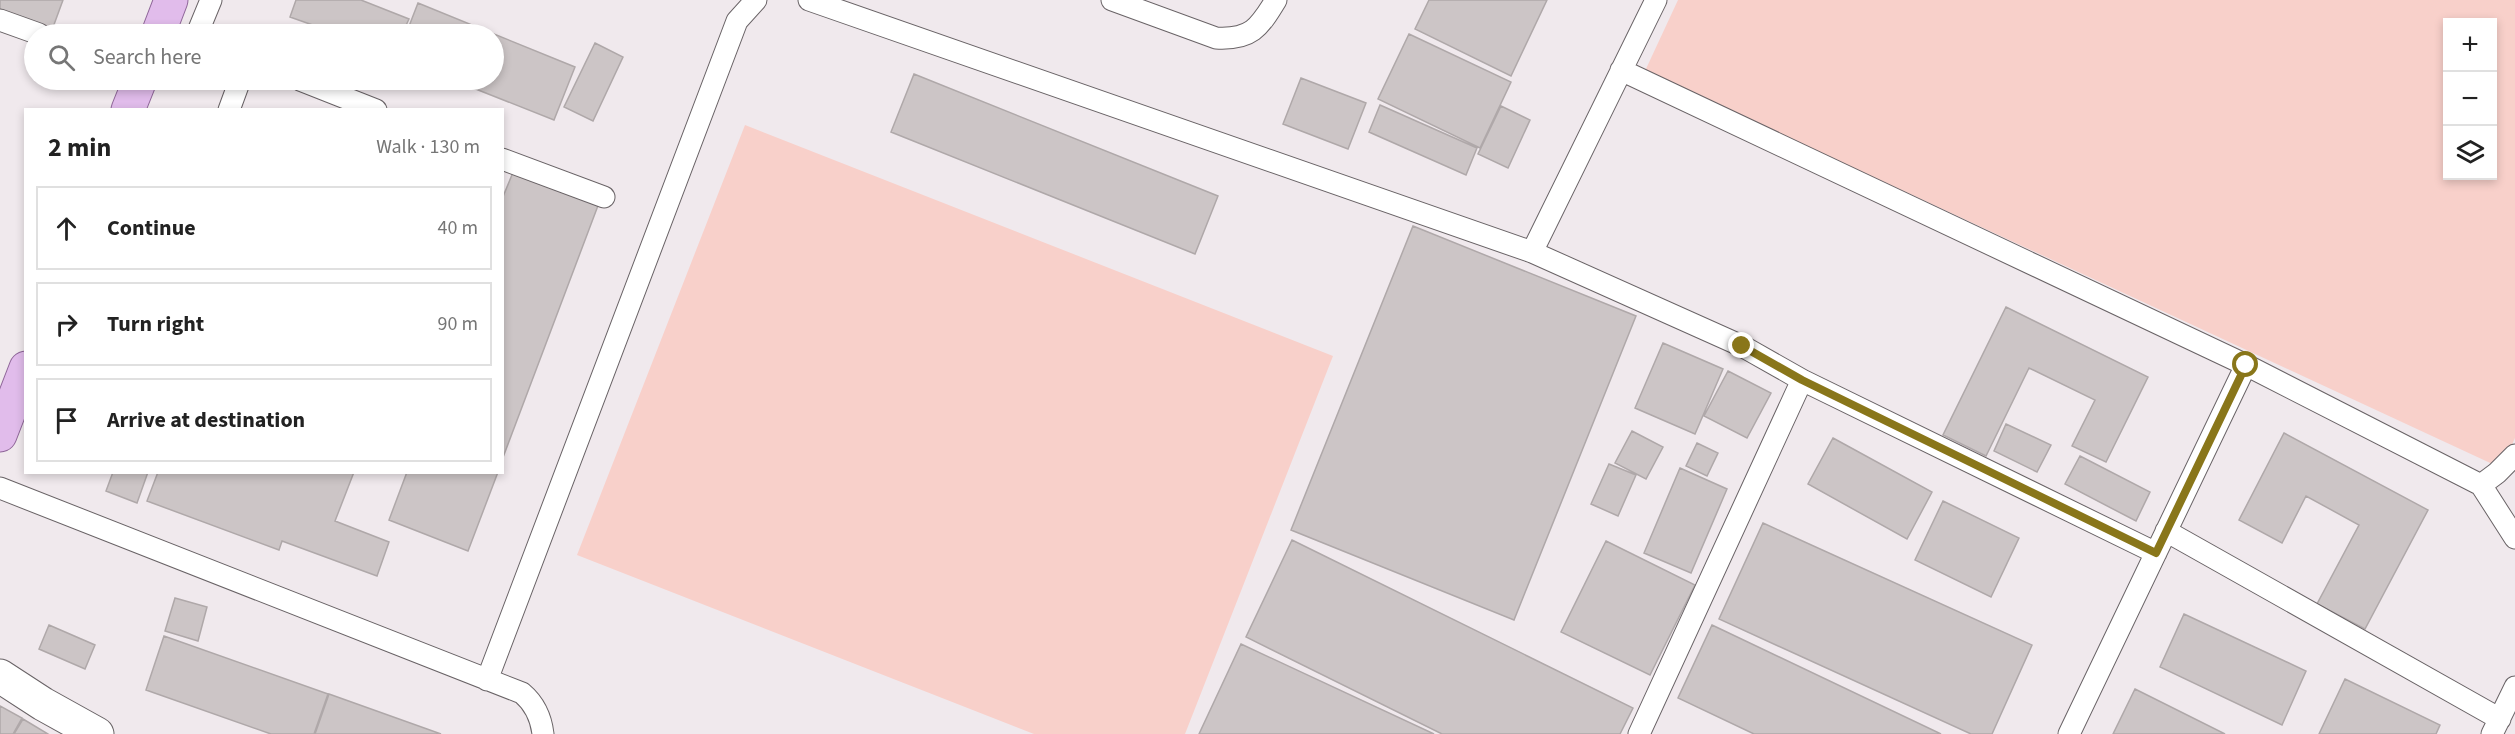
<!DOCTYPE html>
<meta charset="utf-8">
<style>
:root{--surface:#fff;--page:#f2f2f2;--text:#222;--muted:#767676;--line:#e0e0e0}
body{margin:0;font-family:"Source Sans 3",sans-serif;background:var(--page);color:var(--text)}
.controls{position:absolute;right:18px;top:18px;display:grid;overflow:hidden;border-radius:0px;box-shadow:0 3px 9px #0003}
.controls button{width:54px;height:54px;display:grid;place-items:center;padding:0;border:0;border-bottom:2px solid var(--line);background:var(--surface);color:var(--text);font:30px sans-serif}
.stop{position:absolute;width:18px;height:18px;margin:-14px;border:4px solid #89761a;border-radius:50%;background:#fff}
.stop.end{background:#89761a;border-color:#fff;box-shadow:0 2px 6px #0008}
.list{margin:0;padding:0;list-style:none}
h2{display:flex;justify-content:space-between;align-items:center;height:78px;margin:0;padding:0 24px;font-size:26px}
h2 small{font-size:20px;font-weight:400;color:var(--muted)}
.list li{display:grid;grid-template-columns:39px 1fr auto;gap:18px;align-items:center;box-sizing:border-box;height:84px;margin:0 12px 12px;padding:0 12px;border:2px solid var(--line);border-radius:0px}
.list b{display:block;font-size:22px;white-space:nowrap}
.list em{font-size:20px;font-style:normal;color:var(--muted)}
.icon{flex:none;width:33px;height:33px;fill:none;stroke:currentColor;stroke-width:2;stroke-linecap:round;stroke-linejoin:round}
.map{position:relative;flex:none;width:2515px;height:734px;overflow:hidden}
.search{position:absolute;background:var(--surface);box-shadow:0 3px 9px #0003;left:24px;top:24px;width:480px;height:66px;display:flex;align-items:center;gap:15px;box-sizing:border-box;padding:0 21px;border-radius:33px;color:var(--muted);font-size:22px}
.panel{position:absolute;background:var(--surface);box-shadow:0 3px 9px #0003;left:24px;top:108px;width:480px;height:366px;border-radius:0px}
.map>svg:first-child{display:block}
</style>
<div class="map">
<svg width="2515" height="734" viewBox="0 0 2515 734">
<rect width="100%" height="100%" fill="#f0e9ed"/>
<path fill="#f8d0ca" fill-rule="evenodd" d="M1678,0H2515V438L2501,468L1645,71ZM2448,22H2492V176H2448Z
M745,125L1333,356L1185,734H1034L577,555Z"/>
<path fill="#ccc5c6" stroke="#afa8a9" stroke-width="1.5" d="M0,0H63L52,30L0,10Z
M296,0H361L409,19L402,34H338L290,17Z
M1429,0H1547L1511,76L1415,29Z
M418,3L575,67L554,120L453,80H494V34H406Z
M1409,34L1511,82L1480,148L1378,99Z
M595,43L623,57L593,121L564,107Z
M914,74L1218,196L1195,254L891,132Z
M1301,78L1366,103L1348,149L1283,124Z
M1380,105L1477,148L1466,175L1369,132Z
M1501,106L1530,120L1508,168L1478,154Z
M514,170L599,203L502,460V199Z
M1413,226L1636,316L1514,620L1291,530Z
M2006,307L2148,377L2106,462L2072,446L2095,400L2029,368L1986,456L1943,435Z
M1663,343L1723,369L1695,434L1635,408Z
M1728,371L1771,393L1747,438L1704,416Z
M2006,424L2051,445L2037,472L1994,451Z
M1632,431L1663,447L1646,479L1615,463Z
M2284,433L2428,510L2365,629L2317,604L2359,525L2306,496L2282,543L2239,520Z
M1833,438L1932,492L1907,539L1808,484Z
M1697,443L1718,453L1707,476L1686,466Z
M2080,456L2150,492L2136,521L2065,484Z
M1609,464L1636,475L1618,516L1591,504Z
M1680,468L1727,489L1691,573L1644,553Z
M113,472H148L137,503L106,491Z
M158,472H354L335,521L389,542L377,576L282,541L279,550L147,501Z
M407,472H498L468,551L389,520Z
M1943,501L2019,538L1991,597L1915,560Z
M1763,523L2032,645L1992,734H1971L1719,619Z
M1292,540L1633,708L1620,734H1442L1246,637Z
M1606,541L1695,585L1650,675L1561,632Z
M175,598L207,607L198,641L165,631Z
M2184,614L2306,671L2282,725L2160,667Z
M49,625L95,645L85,669L39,649Z
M1712,625L1941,734H1754L1678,698Z
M164,636L328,694L314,734H271L146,690Z
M1241,644L1434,734H1199Z
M2345,679L2440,725L2436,734H2319Z
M2135,689L2225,734H2113Z
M329,694L441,734H315Z
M0,706L22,718L13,734H0Z
M23,719L48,734H14Z"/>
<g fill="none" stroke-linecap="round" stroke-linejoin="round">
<g stroke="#696366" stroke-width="23">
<path id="service" d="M809,0L1532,252L1742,346L1802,380L2156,553
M1112,0L1216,38C1251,40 1259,28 1276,0
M0,20L39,34
M197,34L211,0
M1621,70L2246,365L2481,485L2515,538
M300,80L376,110
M229,110L240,80
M502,159L604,197
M1532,252L1656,0
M2481,485L2497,473L2515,455
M0,488L522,693C535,704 541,717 543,734
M2166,531L2500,719
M487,680L737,21L756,0
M1639,734L1802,380
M2069,734L2246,365
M2492,734L2515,687"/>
</g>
<g stroke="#696366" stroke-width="35">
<path id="tertiary" d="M0,676L43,704L97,734"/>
</g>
<g stroke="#8f6699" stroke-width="35">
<path id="primary" d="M158,34L171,0
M128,110L140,80
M0,435L26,368"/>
</g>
<use href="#service" stroke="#fff" stroke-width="21"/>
<use href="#tertiary" stroke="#fff" stroke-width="33"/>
<use href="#primary" stroke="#e1bceb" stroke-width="33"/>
</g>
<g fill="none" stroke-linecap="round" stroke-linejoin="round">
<path stroke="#89761a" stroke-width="8" d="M1742,346L1802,380L2156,553L2246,365"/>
</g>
</svg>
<div class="controls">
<button>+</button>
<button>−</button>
<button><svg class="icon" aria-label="layers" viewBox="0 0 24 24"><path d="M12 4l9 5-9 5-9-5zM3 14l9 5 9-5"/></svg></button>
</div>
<div class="stop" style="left:2246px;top:365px"></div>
<div class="stop end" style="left:1742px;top:346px"></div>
<div class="search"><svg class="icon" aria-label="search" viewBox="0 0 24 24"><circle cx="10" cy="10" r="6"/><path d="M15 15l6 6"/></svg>Search here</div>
<section class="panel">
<h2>2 min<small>Walk · 130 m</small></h2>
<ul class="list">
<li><svg class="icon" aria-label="ahead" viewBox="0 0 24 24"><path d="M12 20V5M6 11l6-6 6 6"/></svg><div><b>Continue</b></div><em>40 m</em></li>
<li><svg class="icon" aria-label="right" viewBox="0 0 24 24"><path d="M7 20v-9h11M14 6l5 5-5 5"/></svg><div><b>Turn right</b></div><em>90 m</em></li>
<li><svg class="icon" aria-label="arrive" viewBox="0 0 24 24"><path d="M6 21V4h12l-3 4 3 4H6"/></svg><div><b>Arrive at destination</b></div></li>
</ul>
</section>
</div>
